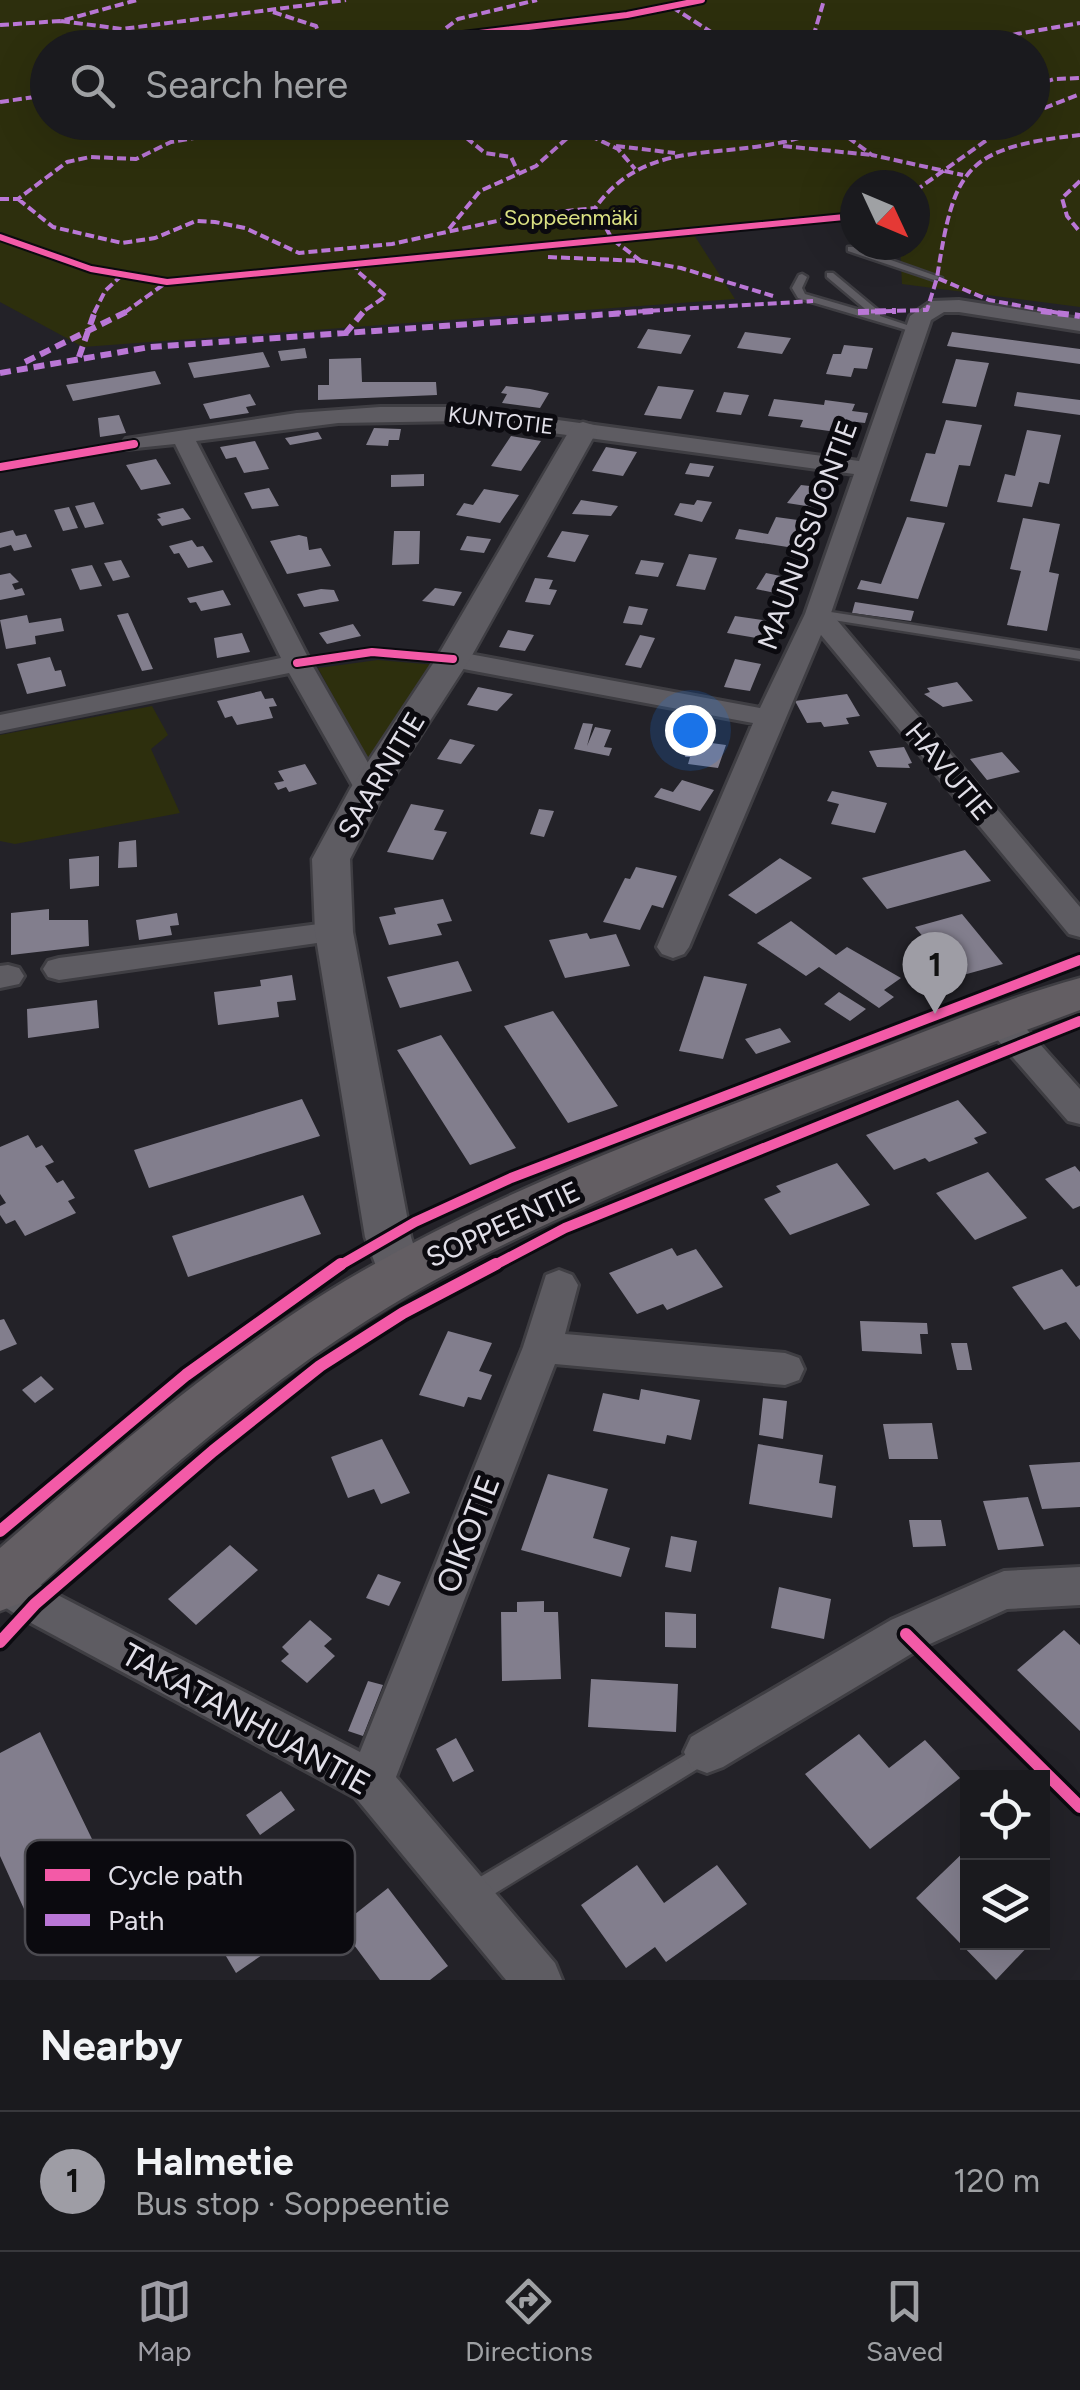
<!DOCTYPE html>
<meta charset="utf-8">
<style>
:root{--surface:#1a1a1e;--page:#27272b;--text:#f1f3f6;--muted:#9fa1a4;--line:#38383c;--accent:#9e9da5}
body{margin:0;font-family:Figtree,sans-serif;background:var(--page);color:var(--text)}
.controls{position:absolute;right:30px;bottom:30px;display:grid;overflow:hidden;border-radius:0px;box-shadow:0 10px 40px #0002}
.controls button{width:90px;height:90px;display:grid;place-items:center;padding:0;border:0;border-bottom:2px solid var(--line);background:var(--surface);color:var(--text);font:50px sans-serif}
.compass{position:absolute;left:840px;top:170px;width:90px;height:90px;border-radius:50%;background:var(--surface);box-shadow:0 10px 40px #0002;rotate:134deg}
.you{position:absolute;left:690px;top:730px;width:35px;height:35px;margin:-25px;border:8px solid #fff;border-radius:50%;background:#1a73e8;box-shadow:0 0 0 15px #1a73e833}
.badge{display:grid;place-items:center;width:65px;height:65px;border-radius:50%;background:var(--accent);color:#111;font-size:32px;font-weight:700}
.pin{position:absolute;translate:-50% -82px;filter:drop-shadow(0 2px 5px #0008)}
.pin::after{content:'';position:absolute;top:52px;width:35px;height:30px;background:inherit;clip-path:polygon(0 0,100% 0,50% 100%)}
.list{margin:0;padding:0;list-style:none}
h2{display:flex;justify-content:space-between;align-items:center;height:130px;margin:0;padding:0 40px;font-size:42px}
h2 small{font-size:32px;font-weight:400;color:var(--muted)}
.list li{display:grid;grid-template-columns:65px 1fr auto;gap:30px;align-items:center;box-sizing:border-box;height:140px;padding:0 40px;border-top:2px solid var(--line)}
.list b{display:block;font-size:38px;white-space:nowrap}
.list p{margin:0;font-size:32px;white-space:nowrap;color:var(--muted)}
.list em{font-size:32px;font-style:normal;color:var(--muted)}
.icon{flex:none;width:55px;height:55px;fill:none;stroke:currentColor;stroke-width:2;stroke-linecap:round;stroke-linejoin:round}
.map{position:relative;flex:none;width:1080px;height:1980px;overflow:hidden}
.search{position:absolute;background:var(--surface);box-shadow:0 10px 40px #0002;left:30px;right:30px;top:30px;height:110px;display:flex;align-items:center;gap:25px;box-sizing:border-box;padding:0 35px;border-radius:55px;color:var(--muted);font-size:38px}
.sheet{height:270px;background:var(--surface)}
nav{display:flex;justify-content:space-around;align-items:center;box-sizing:border-box;height:140px;border-top:2px solid var(--line);background:var(--surface);font-size:28px;color:var(--muted)}
nav a{display:grid;justify-items:center;gap:5px}
nav .on{color:var(--accent)}
.map>svg:first-child{display:block}
</style>
<div class="map">
<svg width="1080" height="1980" viewBox="0 0 1080 1980">
<rect width="100%" height="100%" fill="#232228"/>
<path fill="#2d2f0d" fill-rule="evenodd" d="M0,0H1080V307L902,284L900,245H915V185H855V214L689,227L735,299L83,347L0,302ZM48,48H1032V122H48Z
M378,660L436,665L376,776L318,668Z
M152,706L168,735L151,749L180,813L15,844L0,841V735Z"/>
<path fill="#827e8d" d="M648,329L691,335L681,354L637,348Z
M745,332L791,338L782,354L737,348Z
M952,332L1080,349V364L947,346Z
M844,345L873,348L867,369L854,368L851,377L826,374L833,354H841Z
M305,348L307,358L281,361L278,351Z
M263,352L270,367L194,378L188,363Z
M361,358L362,382H436L437,395L318,400V385H329V359Z
M956,359L989,363L976,407L942,403Z
M155,371L161,384L73,401L66,385Z
M506,386L530,389L549,393L540,408L502,403L507,394L501,393Z
M658,386L694,390L681,419L644,415Z
M724,392L749,395L741,415L716,412Z
M1017,392L1080,400V415L1014,406Z
M250,394L256,405L246,407L249,413L210,419L203,404Z
M774,399L824,405L825,400L855,404L852,411L868,413L865,423L847,421L844,433L800,427L803,420L768,416Z
M119,415L126,433L100,437L98,418Z
M946,420L982,425L970,466L959,465L947,507L910,501L926,453L935,454Z
M374,428L401,429L399,440H389L388,446L366,445Z
M1027,430L1061,435L1049,484L1039,482L1032,507L997,502L1005,474L1015,476Z
M318,432L322,439L290,445L285,438Z
M511,436L541,441L521,471L491,466Z
M255,441L269,469L244,473L236,457L226,459L220,447Z
M606,447L637,452L623,476L592,471Z
M156,459L171,484L141,490L126,465Z
M690,463L714,466L709,477L685,474Z
M424,474V486L391,487V475Z
M801,485L827,488L819,508L787,503Z
M269,488L279,506L252,509L244,493Z
M484,489L519,495L500,523L456,515L464,503L473,505Z
M581,500L618,506L611,516L572,514Z
M697,500L712,502L702,522L674,515L680,503L694,505Z
M94,502L104,524L85,528L75,506Z
M69,507L78,528L63,531L54,510Z
M183,508L191,519L162,526L157,519L161,518L157,514Z
M776,517L805,521L794,548L735,539L739,529L768,534Z
M907,517L945,523L918,599L857,589L861,580L881,584Z
M1023,518L1060,524L1049,572L1059,574L1047,631L1007,625L1021,571L1010,569Z
M13,530L16,536L26,534L32,547L14,551L11,545L0,548V533Z
M394,531H420L419,564L392,565Z
M562,531L589,535L575,562L547,557Z
M299,535L307,537L309,550L321,548L331,566L287,574L270,541Z
M467,536L491,539L484,553L460,550Z
M192,540L197,547L203,546L213,562L188,568L179,553L174,554L169,546Z
M689,554L717,558L705,590L676,586Z
M121,560L130,577L113,581L104,563Z
M641,560L664,563L658,577L635,574Z
M92,565L102,586L80,590L71,569Z
M10,573L19,582L12,584L15,590L22,588L25,595L0,600V575Z
M766,573L795,579L785,595L756,589Z
M535,578L553,580L549,589L557,590L550,605L525,602Z
M435,588L462,592L454,606L422,601Z
M321,589L334,590L339,601L304,607L297,594Z
M223,590L231,605L201,611L196,602L190,603L187,598Z
M855,602L914,611L911,621L852,613Z
M629,606L648,609L642,625L623,623Z
M128,613L153,669L142,671L117,615Z
M27,615L29,623L61,618L64,631L35,636L36,644L6,649L0,620Z
M735,616L775,622L768,640L727,633Z
M353,624L361,636L327,644L319,633Z
M508,630L534,635L525,651L499,647Z
M242,633L250,652L217,658L214,638Z
M640,635L655,638L641,668L625,665Z
M50,657L55,671L61,670L66,686L27,694L17,664Z
M735,659L761,664L750,691L724,687Z
M957,682L973,701L943,707L924,694L930,692L927,688Z
M478,687L513,694L497,711L467,705Z
M261,691L265,699L273,698L277,706L269,707L273,718L237,725L232,716L225,718L217,701Z
M847,694L860,716L846,718L849,724L824,727L821,722L807,723L795,701Z
M583,723L593,724L587,746L595,727L611,730L604,747L612,748L609,756L574,749Z
M450,739L475,745L461,764L437,759Z
M697,741L726,745L718,768L688,764L690,757H685L687,749L694,750Z
M904,747L912,763L908,764L910,768L877,767L869,751Z
M1002,752L1020,772L987,780L970,759Z
M305,764L317,784L289,792L286,787L278,790L274,783L284,781L278,771Z
M682,780L714,790L700,811L654,797L661,788L673,792Z
M832,791L887,803L875,833L831,824L839,804L827,801Z
M411,804L444,810L434,830L447,832L433,860L387,852Z
M539,809L554,811L544,837L530,834Z
M136,840L137,867L118,868L119,842Z
M965,850L991,881L887,909L862,878Z
M99,856V886L70,889L69,859Z
M780,858L812,878L756,914L728,895Z
M636,867L677,876L663,908L652,905L640,930L603,922L625,878L630,879Z
M443,899L452,921L437,924L442,935L389,945L379,917L396,914L394,908Z
M49,909V920H88L89,946L11,955V913Z
M177,913L179,925L170,926L172,935L139,940L136,920Z
M962,914L1003,964L956,977L915,927Z
M791,921L836,955L847,947L901,978L884,990L894,997L879,1008L819,967L806,976L757,943Z
M587,933L590,939L616,934L630,966L565,978L549,940Z
M458,961L472,991L400,1008L387,977Z
M292,975L296,1000L277,1002L279,1017L218,1025L214,992L261,986L260,980Z
M704,976L747,984L723,1059L679,1051Z
M839,992L866,1009L850,1021L824,1004Z
M97,1000L99,1028L28,1038L27,1009Z
M553,1011L618,1106L568,1123L504,1026Z
M780,1028L791,1042L756,1054L745,1039Z
M441,1035L516,1148L470,1165L397,1050Z
M302,1099L320,1136L149,1188L134,1150Z
M958,1100L987,1133L974,1138L978,1143L929,1162L925,1158L894,1170L866,1135Z
M28,1135L36,1148L42,1145L54,1162L45,1166L57,1183L63,1180L75,1198L68,1201L76,1213L25,1236L15,1220L6,1224L0,1215V1206L6,1203L0,1194V1147Z
M837,1163L870,1205L790,1235L764,1199L781,1192L776,1186Z
M1075,1166L1080,1172V1206L1073,1209L1045,1179Z
M988,1172L1027,1218L975,1240L936,1193Z
M303,1195L321,1234L188,1277L172,1236Z
M672,1248L677,1256L696,1249L723,1287L667,1310L663,1304L637,1314L609,1273Z
M1062,1269L1076,1287L1080,1285V1340L1066,1322L1044,1330L1012,1287Z
M4,1319L17,1344L0,1351V1320Z
M860,1321L927,1323L928,1334H920L922,1354L862,1351Z
M448,1331L492,1343L479,1371L492,1375L481,1400L468,1397L464,1407L419,1395Z
M951,1343H967L972,1370H957Z
M41,1376L54,1389L35,1403L22,1390Z
M641,1389L700,1400L691,1440L667,1435L665,1444L593,1431L603,1393L639,1400Z
M763,1398L787,1401L783,1439L759,1435Z
M932,1423L938,1459H889L883,1424Z
M382,1439L410,1493L381,1504L374,1489L348,1498L331,1457Z
M758,1444L823,1455L819,1483L836,1486L832,1518L749,1504Z
M1080,1462V1507L1042,1509L1029,1465Z
M548,1474L608,1489L593,1538L630,1548L621,1577L521,1550Z
M1028,1497L1044,1546L998,1550L983,1501Z
M909,1520H941L946,1546L913,1547Z
M671,1536L697,1541L691,1572L665,1567Z
M230,1545L258,1570L196,1625L168,1599Z
M378,1574L401,1582L389,1606L366,1598Z
M779,1587L831,1599L824,1639L771,1628Z
M544,1601V1612H558L561,1679L502,1681L501,1612H517V1602Z
M665,1612L696,1614V1648L665,1647Z
M310,1620L332,1639L324,1646L335,1656L307,1683L281,1661L289,1654L282,1647Z
M1064,1630L1080,1645V1731L1017,1670Z
M591,1679L678,1684L676,1732L588,1727Z
M368,1681L383,1685L363,1736L348,1731Z
M40,1732L109,1874L29,1920L0,1856V1753Z
M859,1734L889,1768L925,1740L960,1778L870,1849L805,1774Z
M456,1738L474,1771L453,1782L436,1749Z
M281,1791L295,1810L260,1835L246,1815Z
M968,1848V1942H1032L996,1980L916,1898Z
M637,1865L664,1903L717,1865L747,1904L666,1962L655,1947L626,1968L581,1905Z
M268,1884L297,1931L236,1973L207,1924Z
M388,1888L448,1966L430,1980H380L340,1926Z"/>
<g fill="none" stroke-linecap="round" stroke-linejoin="round">
<g stroke="#3f3e43" stroke-width="5">
<path id="service" d="M848,247H854L942,278L934,280L848,251Z
M827,273H833L880,312V316L919,329L910,331L798,298L792,288L799,275L802,274L807,277L802,288L805,294L870,313L827,277Z
M818,610L1080,651V659L814,617L812,614Z
M705,1743L712,1746L715,1753L712,1760L481,1902L473,1905L465,1902L462,1894L465,1886Z"/>
</g>
<g stroke="#3f3e43" stroke-width="6">
<path id="minor" d="M959,300L1080,319V331L959,312H944L931,320L831,613L1080,907V937L1069,934L821,635L689,947L684,954L673,958L662,954L657,947L753,723L453,667L439,659L453,651L760,708L805,614L854,474L463,421L338,423L196,441L311,663L383,789L378,795H358L289,673L0,731V715L281,658L175,444L126,449L122,444L126,439L297,413L380,407H463L859,461L910,316L932,301Z
M334,922L345,925L350,932L345,939L59,980L48,977L43,969L48,961L59,958Z
M8,965L19,968L24,976L19,984L0,988V966Z
M1001,1011L1013,1014L1080,1089V1124L1068,1121L989,1030L984,1022L989,1014Z
M559,1270L572,1275L578,1285L565,1334L785,1353L799,1358L804,1369L799,1380L785,1385L555,1364L396,1777L555,1963L562,1980H506L355,1797L20,1617L0,1604V1564L18,1569L50,1591L360,1752L523,1347L546,1275Z
M1080,1567V1605L1007,1609L921,1648L723,1767L707,1773L691,1767L684,1752L691,1737L891,1620L989,1577L1004,1571Z"/>
</g>
<g stroke="#3f3e43" stroke-width="5">
<path id="tertiary" d="M583,422L593,425L597,431L470,659L386,789L350,859L353,932L411,1237L423,1274L416,1287L400,1292L384,1287L365,1237L315,932L312,859L350,789L436,659L569,431L573,425Z"/>
</g>
<g stroke="#3f3e43" stroke-width="5">
<path id="secondary" d="M1080,978V1010C924,1068 767,1126 615,1193C530,1231 445,1270 366,1321C240,1401 130,1503 21,1603L0,1611V1548C104,1457 209,1366 327,1292C481,1197 655,1133 824,1070C908,1039 993,1002 1080,978Z"/>
</g>
<use href="#service" fill="#5e5c62" fill-rule="evenodd"/>
<use href="#minor" fill="#5e5c62" fill-rule="evenodd"/>
<use href="#tertiary" fill="#5e5c62" fill-rule="evenodd"/>
<use href="#secondary" fill="#635e63" fill-rule="evenodd"/>
<path stroke="#ba77d6" stroke-width="4" stroke-dasharray="9 4" stroke-linecap="butt" d="M672,7L736,48
M273,12L316,26L323,45
M61,21L122,29L346,0
M0,25L61,21L137,0
M446,28L458,19L537,0
M323,48L364,35
M817,48L812,41L824,0
M936,48L1080,23
M1032,86L1054,79L1080,78
M0,102L48,95
M1032,113L1080,94
M481,122L463,135L485,153L511,157L519,174
M827,122L872,155L963,175
M578,130L618,149L635,169
M616,146L675,153
M783,146L872,155
M1080,181L1062,198L1067,216L1080,232
M915,191L1012,122
M0,199H18L67,162L90,157L136,159L171,142L287,122
M18,199L53,227L122,243L155,238L196,221L215,222L245,228L299,253L392,244L520,216L595,208
M449,229L480,191L536,166L585,122
M548,257L641,261L681,268L773,296
M358,261L356,270L386,296L361,313
M641,261L612,239L595,208C641,144 705,157 773,144C799,140 824,129 849,122
M858,312L927,310L937,278
M94,313L105,291L122,275
M124,313L167,282
M612,313L813,301
M1059,313L989,300L937,278C954,168 964,148 1080,135"/>
<path stroke="#ba77d6" stroke-width="6" stroke-dasharray="11 6" stroke-linecap="butt" d="M1041,311L1080,316
M858,312L896,311
M345,334L364,311
M79,357L95,311
M25,362L128,311
M0,373L150,347L653,311"/>
<g stroke="#0b0a0f" stroke-width="10">
<path id="cycleway-far3" d="M355,48L627,15L702,0
M0,237L91,269L167,282L855,216"/>
</g>
<g stroke="#0b0a0f" stroke-width="12">
<path id="cycleway-far2" d="M0,467L134,444
M297,663L372,652L453,659"/>
</g>
<g stroke="#0b0a0f" stroke-width="16">
<path id="cycleway-far1" d="M337,1267L415,1222L511,1178L1080,960
M491,1267L565,1228L1080,1021"/>
</g>
<g stroke="#0b0a0f" stroke-width="19">
<path id="cycleway" d="M0,1531L186,1375L341,1264
M906,1634L1080,1807
M0,1642L35,1604L213,1451L320,1366L403,1313L496,1264"/>
</g>
<use href="#cycleway-far3" stroke="#f35aa7" stroke-width="6"/>
<use href="#cycleway-far2" stroke="#f35aa7" stroke-width="8"/>
<use href="#cycleway-far1" stroke="#f35aa7" stroke-width="10"/>
<use href="#cycleway" stroke="#f35aa7" stroke-width="12"/>
</g>
<g text-anchor="middle" stroke-width="10" stroke-linejoin="round" paint-order="stroke">
<g font-size="22" fill="#dbe183" stroke="#0b0a0f">
<text x="571" y="225">Soppeenmäki</text>
</g>
<g font-size="22" fill="#e1dfe8" stroke="#0b0a0f">
<text transform="translate(501 420) rotate(7)" y="8">KUNTOTIE</text>
</g>
<g font-size="28" fill="#e1dfe8" stroke="#0b0a0f">
<text transform="translate(807 535) rotate(-70)" y="10">MAUNUSSUONTIE</text>
<text transform="translate(949 771) rotate(50)" y="10">HAVUTIE</text>
<text transform="translate(381 775) rotate(-59)" y="10">SAARNITIE</text>
<text transform="translate(503 1224) rotate(-25)" y="10">SOPPEENTIE</text>
</g>
<g font-size="32" fill="#e1dfe8" stroke="#0b0a0f">
<text transform="translate(468 1534) rotate(-69)" y="11">OIKOTIE</text>
<text transform="translate(246 1719) rotate(29)" y="11">TAKATANHUANTIE</text>
</g>
</g>
<rect x="25" y="1840" width="330" height="115" rx="15" fill="#0b0a0f" stroke="#4b4a50" stroke-width="2.5"/>
<rect x="45" y="1869" width="45" height="12" fill="#f35aa7"/>
<rect x="45" y="1914" width="45" height="12" fill="#ba77d6"/>
<g font-size="28" fill="#e1dfe8">
<text x="108" y="1885">Cycle path</text>
<text x="108" y="1930">Path</text>
</g>
</svg>
<div class="controls">
<button><svg class="icon" aria-label="locate" viewBox="0 0 24 24"><circle cx="12" cy="12" r="6"/><path d="M12 2v4M12 18v4M2 12h4M18 12h4"/></svg></button>
<button><svg class="icon" aria-label="layers" viewBox="0 0 24 24"><path d="M12 4l9 5-9 5-9-5zM3 14l9 5 9-5"/></svg></button>
</div>
<svg class="compass" viewBox="-18 -18 36 36"><path d="M0-13l5 13h-10z" fill="#e53935"/><path d="M0 13l5-13h-10z" fill="#9fa1a4"/></svg>
<div class="you"></div>
<div class="pin badge" style="left:935px;top:1014px">1</div>
<div class="search"><svg class="icon" aria-label="search" viewBox="0 0 24 24"><circle cx="10" cy="10" r="6"/><path d="M15 15l6 6"/></svg>Search here</div>
</div>
<section class="sheet">
<h2>Nearby<small></small></h2>
<ul class="list">
<li><span class="badge">1</span><div><b>Halmetie</b><p>Bus stop · Soppeentie</p></div><em>120 m</em></li>
</ul>
</section>
<nav>
<a class="on"><svg class="icon" aria-label="map" viewBox="0 0 24 24"><path d="M3 6l6-2 6 2 6-2v14l-6 2-6-2-6 2zM9 4v14M15 6v14"/></svg>Map</a>
<a><svg class="icon" aria-label="directions" viewBox="0 0 24 24"><path d="M12 3l9 9-9 9-9-9zM9 14v-3h6M13 9l2 2-2 2"/></svg>Directions</a>
<a><svg class="icon" aria-label="saved" viewBox="0 0 24 24"><path d="M7 4h10v16l-5-4-5 4z"/></svg>Saved</a>
</nav>
